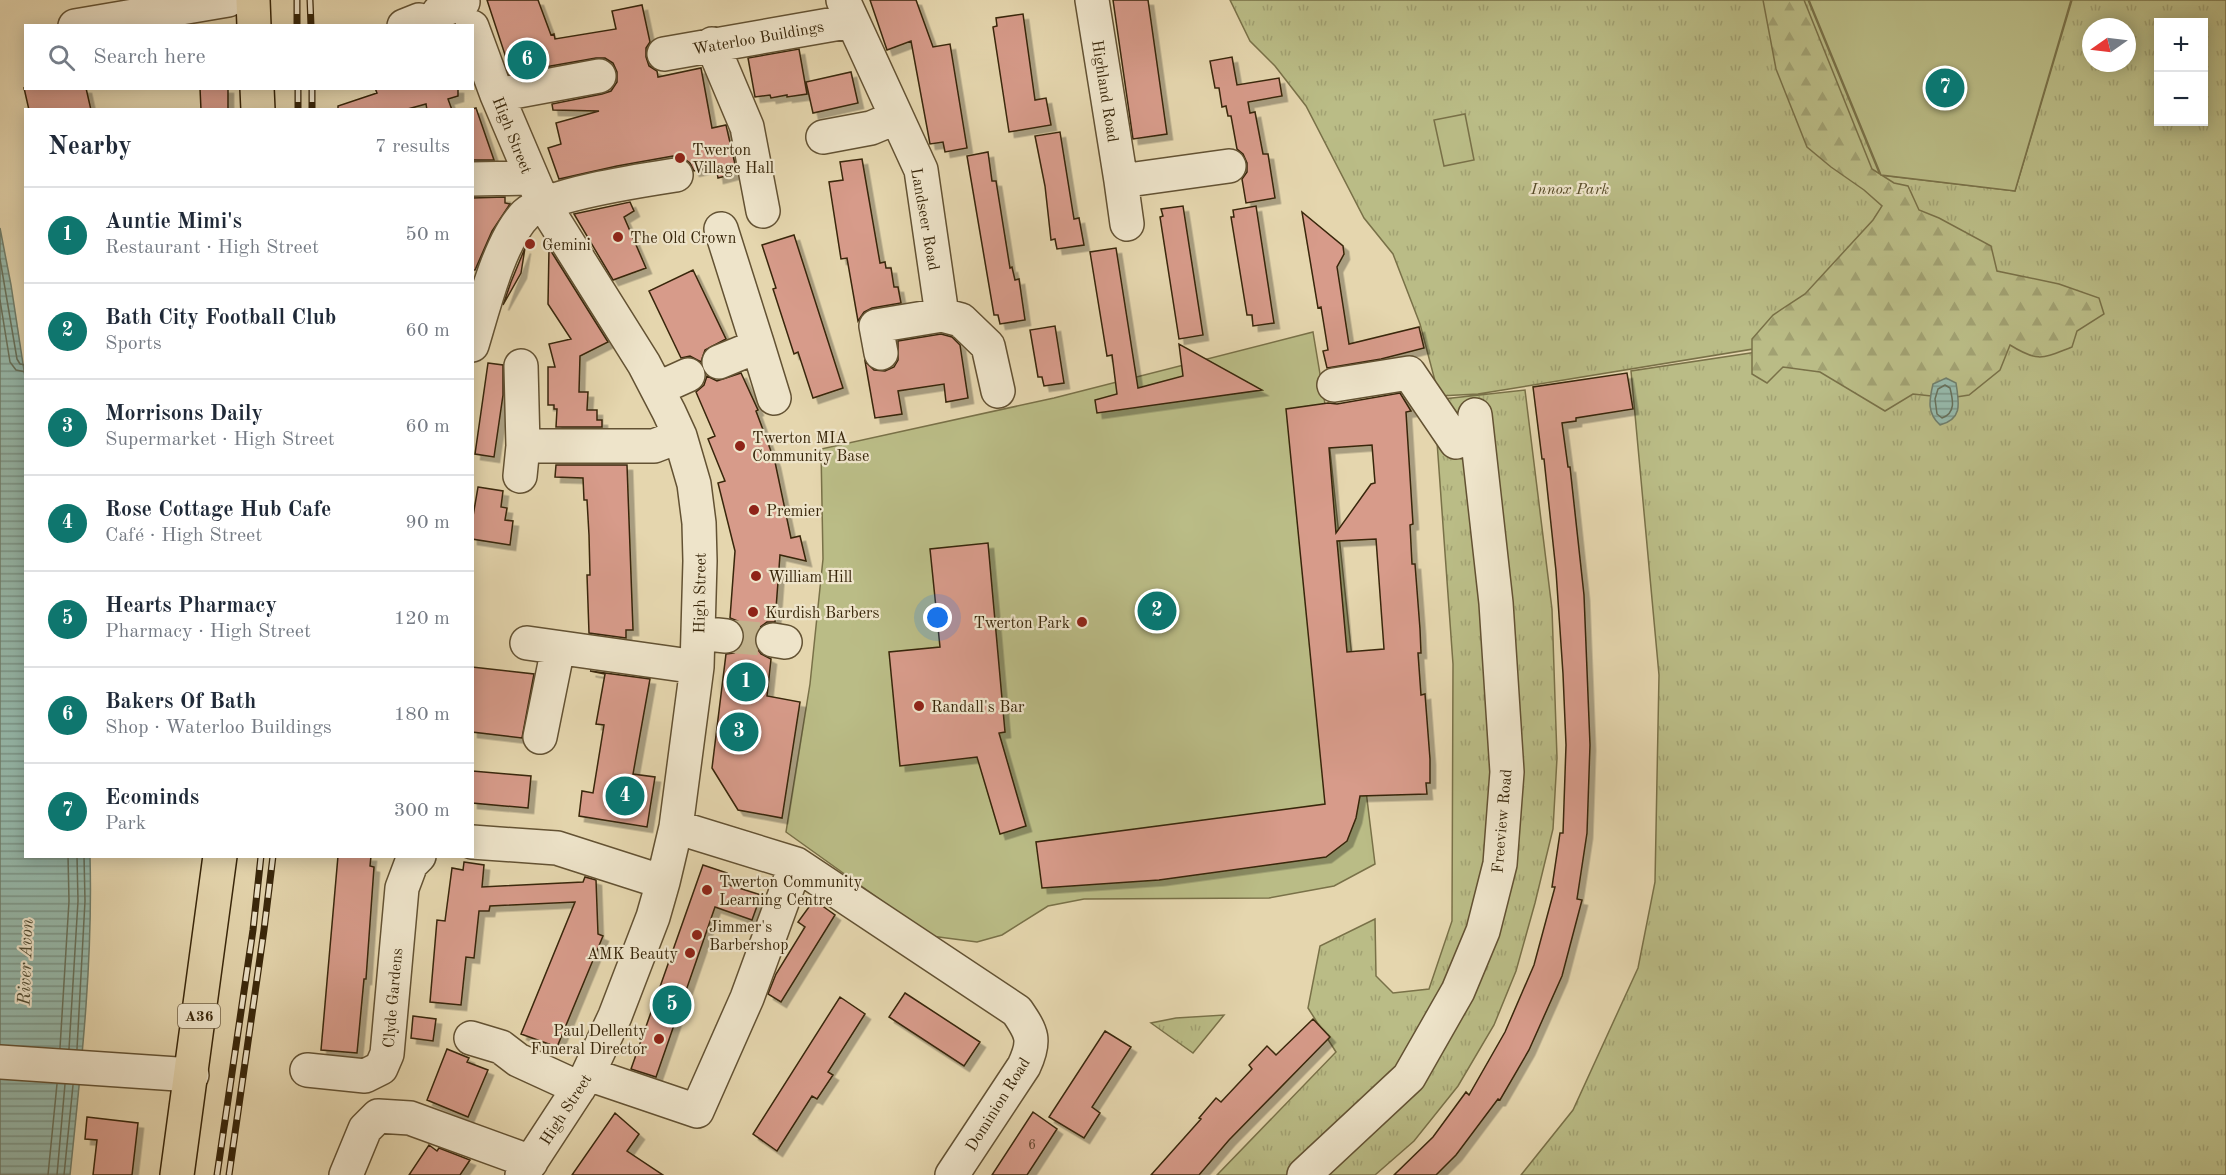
<!DOCTYPE html>
<meta charset="utf-8">
<style>
:root{--surface:#fff;--page:#f6f6f7;--text:#1f2937;--muted:#747a83;--line:#e0e1e3;--accent:#0f766e}
body{margin:0;font-family:"Old Standard TT",serif;background:var(--page);color:var(--text)}
.controls{position:absolute;right:18px;top:18px;display:grid;overflow:hidden;border-radius:0px;box-shadow:0 3px 15px #0003}
.controls button{width:54px;height:54px;display:grid;place-items:center;padding:0;border:0;border-bottom:2px solid var(--line);background:var(--surface);color:var(--text);font:30px sans-serif}
.compass{position:absolute;left:2082px;top:18px;width:54px;height:54px;border-radius:50%;background:var(--surface);box-shadow:0 3px 15px #0003;rotate:256deg}
.you{position:absolute;left:938px;top:618px;width:21px;height:21px;margin:-15px;border:4px solid #fff;border-radius:50%;background:#1a73e8;box-shadow:0 0 0 9px #1a73e833}
.badge{display:grid;place-items:center;width:39px;height:39px;border-radius:50%;background:var(--accent);color:#fff;font-size:20px;font-weight:700}
.pin{position:absolute;translate:-50% -50%;border:3px solid #fff;box-shadow:0 2px 6px #0006}
.list{margin:0;padding:0;list-style:none}
h2{display:flex;justify-content:space-between;align-items:center;height:78px;margin:0;padding:0 24px;font-size:26px}
h2 small{font-size:20px;font-weight:400;color:var(--muted)}
.list li{display:grid;grid-template-columns:39px 1fr auto;gap:18px;align-items:center;box-sizing:border-box;height:96px;padding:0 24px;border-top:2px solid var(--line)}
.list b{display:block;font-size:22px;white-space:nowrap}
.list p{margin:0;font-size:20px;white-space:nowrap;color:var(--muted)}
.list em{font-size:20px;font-style:normal;color:var(--muted)}
.icon{flex:none;width:33px;height:33px;fill:none;stroke:currentColor;stroke-width:2;stroke-linecap:round;stroke-linejoin:round}
.map{position:relative;flex:none;width:2226px;height:1175px;overflow:hidden}
.search{position:absolute;background:var(--surface);box-shadow:0 3px 15px #0003;left:24px;top:24px;width:450px;height:66px;display:flex;align-items:center;gap:15px;box-sizing:border-box;padding:0 21px;border-radius:0px;color:var(--muted);font-size:22px}
.panel{position:absolute;background:var(--surface);box-shadow:0 3px 15px #0003;left:24px;top:108px;width:450px;height:750px;border-radius:0px}
.map>svg:first-child{display:block}
</style>
<div class="map">
<svg width="2226" height="1175" viewBox="0 0 2226 1175">
<defs>
<pattern id="grass-tufts" width="24" height="20" patternUnits="userSpaceOnUse" patternTransform="scale(1.5)"><rect width="24" height="20" fill="#babc86"/><path d="M3 7l-1-3M5 7V3M7 7l1-3M15 17l-1-3M17 17v-4M19 17l1-3" fill="none" stroke="#a1a172"/></pattern>
<pattern id="forest-firs" width="22" height="20" patternUnits="userSpaceOnUse" patternTransform="scale(1.5)"><rect width="22" height="20" fill="#babc86"/><path d="M5 1l3.5 6h-7zM16 11l3.5 6h-7z" fill="#a1a172"/></pattern>
<pattern id="water-rules" width="6" height="5" patternUnits="userSpaceOnUse" patternTransform="scale(1.5)"><rect width="6" height="5" fill="#96b9ab"/><path d="M0 2.5h6" fill="none" stroke="#7b9689"/></pattern>
<filter id="shadow"><feDropShadow dx="5.5" dy="5.5" stdDeviation="0" flood-color="#0004"/></filter>
</defs>
<rect width="100%" height="100%" fill="#e5d6ae"/>
<filter id="stains"><feTurbulence type="fractalNoise" baseFrequency=".00333" numOctaves="4"/><feColorMatrix values="0 0 0 0 .2 0 0 0 0 .09 0 0 0 0 .02 0 0 0 .5 -.17"/></filter>
<radialGradient id="worn" r=".72"><stop offset=".6" stop-color="#630" stop-opacity="0"/><stop offset="1" stop-color="#630" stop-opacity=".3"/></radialGradient>
<path fill="url(#grass-tufts)" stroke="#797148" stroke-width="1.5" fill-rule="evenodd" d="M1230,0H1808L1880,175L2015,191L2072,0H2226V1175H1521L1573,1110L1638,968L1655,882L1659,675L1631,371L1777,349L1796,342L1478,394L1439,396L1420,324L1393,254L1364,218L1306,106L1275,66L1250,41ZM2158,22H2204V122H2158ZM2091,27H2127V63H2091Z
M1525,390L1552,609L1557,758L1553,829L1535,903L1516,971L1494,1025L1458,1086L1414,1141L1375,1175H1217L1336,1052L1308,1008L1320,946L1375,919L1376,976L1393,993L1429,989L1452,921L1453,664L1434,400Z
M1224,1015L1193,1053L1151,1023L1176,1018Z"/>
<path fill="url(#forest-firs)" stroke="#797148" stroke-width="1.5" d="M1763,0H1804L1872,169L1894,183L1908,186L1919,210L1939,218L1991,246L1997,271L2059,284L2099,298L2104,314L2077,331L2072,347C2043,358 2039,363 2010,345L2000,370L1969,395L1950,398L1913,394L1885,411L1820,372L1783,367L1767,383L1752,374V339L1773,315L1805,294L1873,220L1882,206L1864,190L1831,167L1807,147L1776,69Z"/>
<path fill="#babc86" stroke="#797148" stroke-width="1.5" d="M1809,0H2071L2015,191L1881,175Z
M1465,114L1474,160L1444,166L1434,120Z
M1313,332L1325,404L1367,799L1375,864L1334,886L1269,898L1084,899L1048,906L1002,935L977,942L931,936L786,832L810,684L823,559L821,449L1054,398Z"/>
<path fill="url(#water-rules)" stroke="#707e6b" stroke-width="1.5" d="M0,228L11,285L25,377L26,856L90,857C93,963 81,1069 70,1175H0Z
M1946,378L1956,383C1959,403 1963,419 1940,425C1927,413 1929,401 1933,384Z"/>
<g fill="none" stroke-linecap="round" stroke-linejoin="round">
<path stroke="#67705a" stroke-width="1.5" d="M0,259L17,359L20,364L26,365
M0,300L10,362L16,370L26,372
M1945,385L1950,388C1953,400 1956,413 1942,418L1937,414L1935,399L1938,389Z
M60,1048L69,901L68,856
M69,1049L78,901L77,856
M77,1049L85,901L84,856
M48,1175L57,1084
M57,1175L65,1084
M64,1175L73,1085"/>
</g>
<path fill="#d79b8a" stroke="#38260a" stroke-width="1.5" fill-rule="evenodd" filter="url(#shadow)" d="M487,0H538L551,35L554,34L555,39L616,29L612,11L642,5L650,42L646,48V57L649,66L657,71L658,77L701,68L712,128L726,125L737,173L718,178L716,166L694,171L690,163L683,158L673,156L617,166L559,179L548,148L561,144L556,123L599,111L553,110L552,104L602,94L611,91L617,82V72L613,63L605,58H596L511,73Z
M870,0H916L933,47L950,44L967,148L945,152L943,142L930,144L911,41L887,50Z
M1113,0H1148L1167,134L1133,139Z
M1023,14L1035,100L1046,98L1051,125L1009,132L993,27L997,26L996,18Z
M799,49L807,94L787,97V95L771,98L770,95L755,97L748,58Z
M1232,57L1237,85L1279,78L1282,96L1248,102L1250,113L1255,112L1263,154H1268L1275,198L1246,203L1242,179L1247,172V163L1243,154L1237,149L1231,116H1228L1226,106L1222,107L1219,88H1215L1210,61Z
M851,72L858,103L813,113L806,82Z
M24,88H86L91,110H29Z
M200,88H228V110H201Z
M375,88H458V96L448,99L452,110H427L426,104L404,110H338V106L377,93Z
M476,108L494,160H472V109Z
M1060,132L1074,219L1079,218L1084,245L1057,249L1055,239L1051,240L1045,186L1035,136Z
M988,152L992,181H996L1010,268L1012,267L1015,280L1019,279L1025,320L1000,324L998,315H994L967,156Z
M862,159L880,263L885,262L886,268H891L894,287H898L901,303L872,308L864,312L858,321L847,258L841,259L829,182L843,180L840,162Z
M505,197V203L510,204L492,231L475,270H472V198Z
M630,202L634,211L624,217L646,268L613,280L574,214Z
M1183,206L1203,335L1179,339L1160,217L1163,216L1161,209Z
M1256,206L1274,323L1253,326L1252,315H1247L1231,217H1234L1233,210Z
M1302,212L1343,246L1344,254L1337,267L1349,344L1419,327L1424,348L1381,359L1327,368L1323,351L1328,350L1321,307L1318,308Z
M794,235L843,388L813,398L798,352L794,354L773,289L776,288L762,245Z
M525,248L521,273L503,305L511,282Z
M549,248L608,342L580,356L579,392H588L587,410H597V420H602V427H556L557,409H554V405H548V367H555L549,344L571,339L548,304Z
M1116,248L1138,388L1183,376L1179,344L1262,390L1097,413L1095,400L1117,394L1112,355L1107,356L1090,252Z
M693,270L726,339L705,350L701,362L690,356L681,358L649,291Z
M1055,326L1064,383L1044,386L1042,377H1038L1030,330Z
M941,334L952,337L960,345L968,398L946,402L944,384L898,391L902,414L875,418L865,361L874,370L885,371L894,367L898,360V341Z
M488,363L503,365V395L494,457L475,454Z
M741,373L758,410L756,411L775,462L791,538L800,536L806,561L780,555L775,622H767L759,628L754,638L756,647L761,654L771,659L767,696L800,702L782,818L738,810L712,768L726,654L734,653L741,648L745,637L743,628L738,621L730,618L735,551L718,483L725,481L708,439L715,436L696,392L704,385L707,376L717,381Z
M1627,373L1633,409L1576,418V421L1562,423L1568,467H1570L1584,595L1590,745L1587,833L1577,899L1582,900L1562,976L1529,1050L1500,1100L1498,1099L1456,1155L1436,1175H1394L1433,1137L1466,1092L1469,1095L1505,1032L1534,965L1555,887H1552L1560,833H1563L1566,745L1563,674L1556,571L1544,459H1542L1533,387Z
M1400,393L1411,411L1406,412L1413,524L1410,525L1412,564H1415L1420,629L1421,653H1418L1421,695L1425,694L1430,759V783H1426L1427,794L1360,796L1356,818L1347,841L1326,857L1159,880L1042,888L1036,842L1325,804L1286,409L1328,403L1337,404ZM1372,445L1375,483L1371,484L1336,533L1329,448ZM1376,539L1384,649L1347,652L1337,541Z
M556,465H627L633,630H626V638L589,633L587,575H590L589,535L587,500H584L583,478L555,477Z
M478,487L503,491L501,507L507,508L505,520L513,521L510,545L472,539V522Z
M988,543L1005,732L999,733L1026,826L1000,834L977,757L900,766L889,652L940,647L930,549Z
M472,667L534,674L522,738L472,732Z
M590,671L650,679L633,774L655,777L647,827L579,816L582,791L593,793L604,725L596,724L605,674Z
M472,771L531,776L528,808L472,803Z
M338,856H371L370,866L374,867L366,979H364L357,1053L321,1050Z
M464,862L484,865L482,887L583,882L585,877L596,880L598,934L603,936L557,1047L521,1034L575,902L490,906L489,911H479L474,958L466,957L461,1005L430,1002L437,920L445,921L452,868L463,870Z
M703,865L727,873L723,883L761,895L752,920L715,907L656,1077L631,1069Z
M814,900L835,915L781,1002L768,994L776,974L805,927L798,922Z
M905,993L980,1042L964,1066L889,1017Z
M840,997L865,1014L828,1072L833,1075L817,1099L812,1096L777,1151L753,1134Z
M413,1016L436,1019L433,1041L411,1038Z
M1313,1019L1330,1037L1229,1140L1199,1175H1151L1201,1119L1199,1118L1216,1098L1221,1102L1252,1069L1249,1065L1267,1046L1276,1055Z
M1105,1031L1131,1047L1092,1107L1100,1113L1084,1138L1049,1117Z
M447,1049L469,1058L467,1062L488,1070L468,1117L427,1100Z
M1033,1112L1057,1129L1027,1175H992Z
M615,1113L639,1134L627,1151L663,1175H572Z
M87,1117L138,1123L132,1175H93L97,1140L85,1139Z
M429,1145L437,1151L439,1148L470,1160L460,1175H409Z"/>
<g fill="none" stroke-linecap="round" stroke-linejoin="round">
<path stroke="#c2b38d" stroke-width="33" stroke-dasharray="33 16" stroke-linecap="butt" d="M726,636L773,640"/>
<g stroke="#635233" stroke-width="36">
<path id="minor" d="M843,0L921,170L942,315
M1092,0L1121,181L1229,166
M439,12L463,2
M75,26L228,0
M404,26L419,20
M472,27L497,95L543,203L644,364L669,412L680,436L694,484L699,523L700,561L697,667L676,827L663,882L653,917L615,1016L588,1074L522,1175
M712,44L747,127L763,211
M664,54L852,21
M497,95L599,76
M823,137L871,128L895,118
M472,179L530,178
M1121,181L1127,224
M472,345C483,309 500,239 526,214C548,194 644,180 676,175
M758,346L774,398
M881,353L876,326L942,315L961,320L988,346L998,391
M719,362L758,346L721,229
M1334,385L1409,373L1456,442
M657,389L688,375
M523,446H654L680,436
M520,476L523,446L521,366
M699,633L726,636
M773,640L785,642
M527,643L697,667
M540,737L558,648
M676,827L796,864L1017,1011C1032,1033 1036,1040 1024,1066L952,1175
M472,842L557,848L663,882
M471,1038L501,1047L518,1060L579,1088
M0,1062L192,1075
M307,1070L365,1076L381,1068L387,1054L402,888L411,864L419,856
M588,1074L697,1111L747,998L796,864
M346,1175L365,1129L378,1116L410,1118L531,1162
M1304,1175L1409,1077L1458,991L1483,931L1500,864L1507,772L1496,603L1475,415"/>
</g>
<g stroke="#38260a" stroke-width="36">
<path id="highway" d="M253,0L254,26
M257,88L258,110
M177,1175L220,856"/>
</g>
<use href="#minor" stroke="#eee4ca" stroke-width="33"/>
<use href="#highway" stroke="#e5d6ae" stroke-width="33"/>
<g stroke="#38260a" stroke-width="7">
<path id="rail" d="M297,0V26
M310,0L311,26
M298,88V110
M312,88V110
M217,1175L253,930L261,856
M229,1175L264,930L273,856"/>
</g>
<use href="#rail" stroke="#eee4ca" stroke-width="4.5" stroke-dasharray="14" stroke-linecap="butt"/>
</g>
<g fill="#8f2418" stroke="#eee4ca" stroke-width="2">
<circle cx="680" cy="158" r="6"/>
<circle cx="618" cy="237" r="6"/>
<circle cx="530" cy="244" r="6"/>
<circle cx="740" cy="446" r="6"/>
<circle cx="754" cy="510" r="6"/>
<circle cx="756" cy="576" r="6"/>
<circle cx="753" cy="612" r="6"/>
<circle cx="1082" cy="622" r="6"/>
<circle cx="919" cy="706" r="6"/>
<circle cx="707" cy="890" r="6"/>
<circle cx="697" cy="935" r="6"/>
<circle cx="690" cy="953" r="6"/>
<circle cx="659" cy="1039" r="6"/>
</g>
<g text-anchor="middle" stroke-width="4.5" stroke-linejoin="round" paint-order="stroke">
<g font-size="14" fill="#60432a">
<text x="1032" y="1149">6</text>
</g>
<rect fill="#eee4ca" stroke="#6f5f44" stroke-width="1.5" x="178" y="1004" width="42" height="24" rx="4.5"/>
<g font-size="15" font-weight="bold" fill="#38260a">
<text x="199" y="1021">A36</text>
</g>
<g font-size="16" fill="#38260a" stroke="#eee4ca">
<text transform="translate(758 37) rotate(-10)" y="6">Waterloo Buildings</text>
<text transform="translate(1106 91) rotate(81)" y="6">Highland Road</text>
<text transform="translate(513 135) rotate(68)" y="6">High Street</text>
<text transform="translate(926 219) rotate(80)" y="6">Landseer Road</text>
<text transform="translate(699 593) rotate(-89)" y="6">High Street</text>
<text transform="translate(1501 821) rotate(-85)" y="6">Freeview Road</text>
<text transform="translate(392 998) rotate(-85)" y="6">Clyde Gardens</text>
<text transform="translate(997 1104) rotate(-58)" y="6">Dominion Road</text>
<text transform="translate(565 1109) rotate(-57)" y="6">High Street</text>
</g>
<g font-size="16" fill="#38260a" stroke="#eee4ca" text-anchor="start">
<text x="692" y="155">Twerton<tspan x="692" dy="18">Village Hall</tspan></text>
<text x="630" y="243">The Old Crown</text>
<text x="542" y="250">Gemini</text>
<text x="752" y="443">Twerton MIA<tspan x="752" dy="18">Community Base</tspan></text>
<text x="766" y="516">Premier</text>
<text x="768" y="582">William Hill</text>
<text x="765" y="618">Kurdish Barbers</text>
<text x="1070" y="628" text-anchor="end">Twerton Park</text>
<text x="931" y="712">Randall's Bar</text>
<text x="719" y="887">Twerton Community<tspan x="719" dy="18">Learning Centre</tspan></text>
<text x="709" y="932">Jimmer's<tspan x="709" dy="18">Barbershop</tspan></text>
<text x="678" y="959" text-anchor="end">AMK Beauty</text>
<text x="647" y="1036" text-anchor="end">Paul Dellenty<tspan x="647" dy="18">Funeral Director</tspan></text>
</g>
<g font-size="16" font-style="italic" fill="#584c29" stroke="#eee4ca">
<text x="1570" y="194">Innox Park</text>
</g>
<g font-size="18" font-style="italic" fill="#504b32" stroke="#eee4ca">
<text transform="translate(25 962) rotate(-88)" y="6">River Avon</text>
</g>
</g>
<rect width="100%" height="100%" filter="url(#stains)"/>
<rect width="100%" height="100%" fill="url(#worn)"/>
</svg>
<div class="controls">
<button>+</button>
<button>−</button>
</div>
<svg class="compass" viewBox="-18 -18 36 36"><path d="M0-13l5 13h-10z" fill="#e53935"/><path d="M0 13l5-13h-10z" fill="#747a83"/></svg>
<div class="you"></div>
<div class="pin badge" style="left:746px;top:682px">1</div>
<div class="pin badge" style="left:1157px;top:611px">2</div>
<div class="pin badge" style="left:739px;top:732px">3</div>
<div class="pin badge" style="left:625px;top:796px">4</div>
<div class="pin badge" style="left:672px;top:1005px">5</div>
<div class="pin badge" style="left:527px;top:60px">6</div>
<div class="pin badge" style="left:1945px;top:88px">7</div>
<div class="search"><svg class="icon" aria-label="search" viewBox="0 0 24 24"><circle cx="10" cy="10" r="6"/><path d="M15 15l6 6"/></svg>Search here</div>
<section class="panel">
<h2>Nearby<small>7 results</small></h2>
<ul class="list">
<li><span class="badge">1</span><div><b>Auntie Mimi's</b><p>Restaurant · High Street</p></div><em>50 m</em></li>
<li><span class="badge">2</span><div><b>Bath City Football Club</b><p>Sports</p></div><em>60 m</em></li>
<li><span class="badge">3</span><div><b>Morrisons Daily</b><p>Supermarket · High Street</p></div><em>60 m</em></li>
<li><span class="badge">4</span><div><b>Rose Cottage Hub Cafe</b><p>Café · High Street</p></div><em>90 m</em></li>
<li><span class="badge">5</span><div><b>Hearts Pharmacy</b><p>Pharmacy · High Street</p></div><em>120 m</em></li>
<li><span class="badge">6</span><div><b>Bakers Of Bath</b><p>Shop · Waterloo Buildings</p></div><em>180 m</em></li>
<li><span class="badge">7</span><div><b>Ecominds</b><p>Park</p></div><em>300 m</em></li>
</ul>
</section>
</div>
